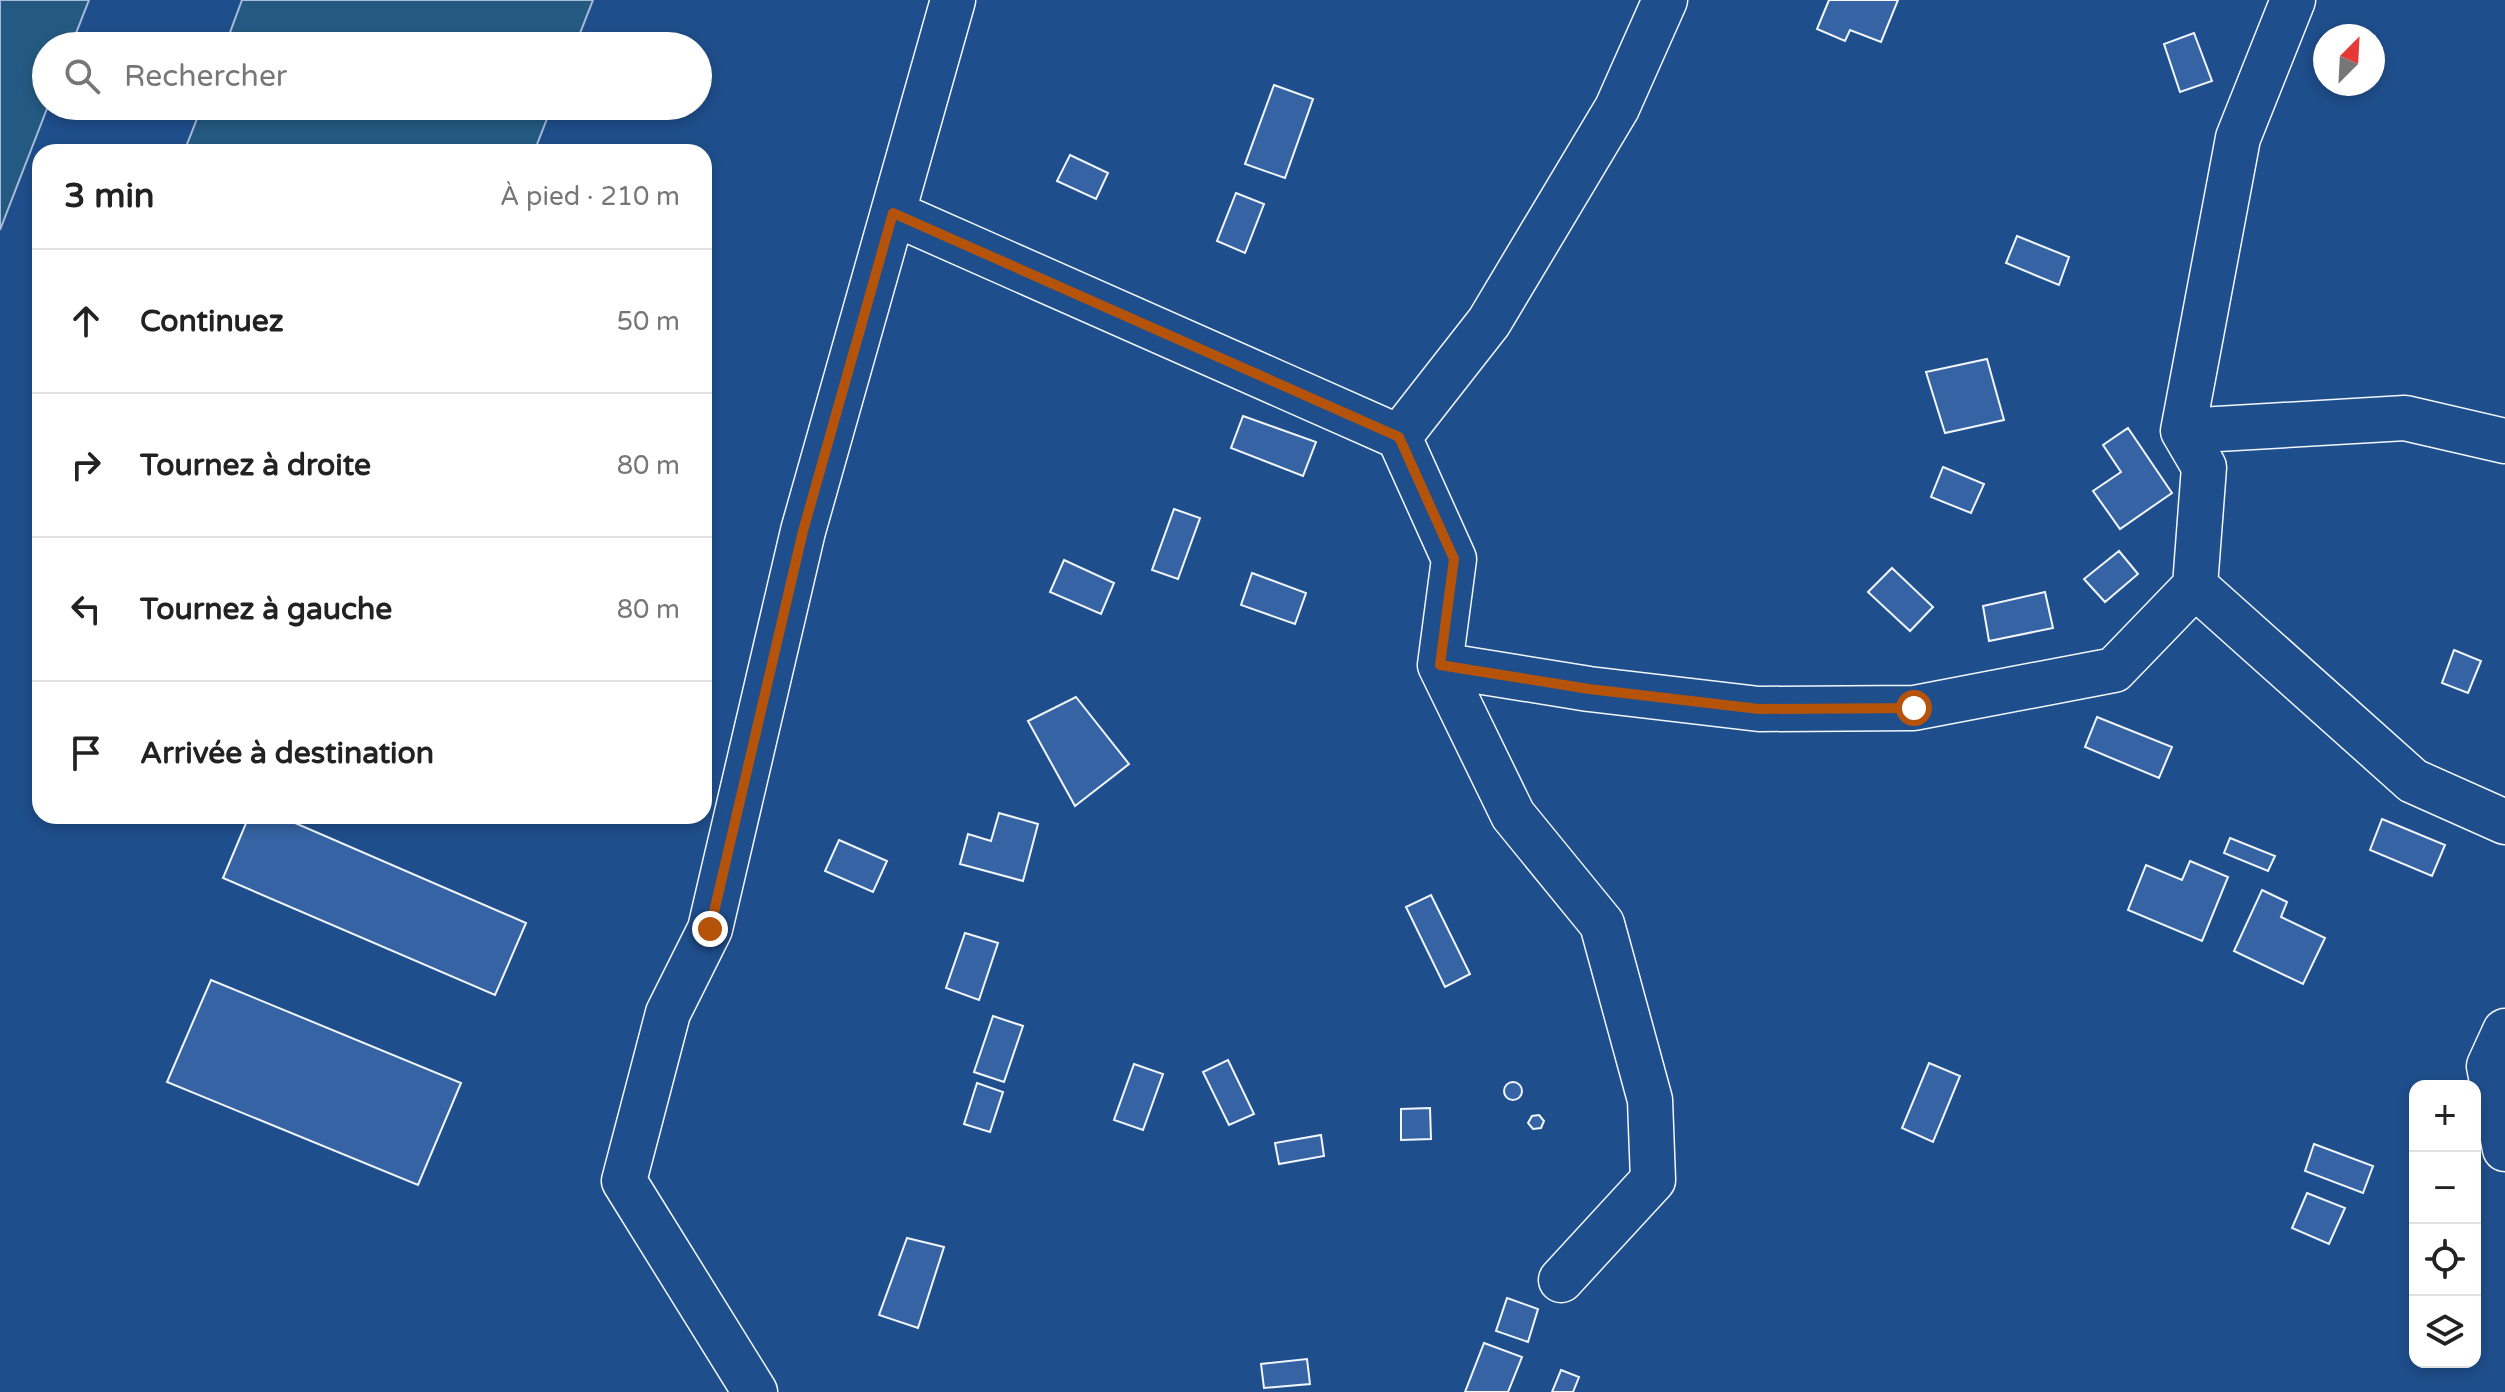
<!DOCTYPE html>
<html lang="fr">
<meta charset="utf-8">
<style>
:root{--surface:#fff;--page:#f2f2f2;--text:#222;--muted:#767676;--line:#e0e0e0}
body{margin:0;font-family:"Varela Round",sans-serif;background:var(--page);color:var(--text)}
.controls{position:absolute;right:24px;bottom:24px;display:grid;overflow:hidden;border-radius:16px;box-shadow:0 4px 12px #0003}
.controls button{width:72px;height:72px;display:grid;place-items:center;padding:0;border:0;border-bottom:2px solid var(--line);background:var(--surface);color:var(--text);font:40px sans-serif}
.compass{position:absolute;left:2313px;top:24px;width:72px;height:72px;border-radius:50%;background:var(--surface);box-shadow:0 4px 12px #0003;rotate:24deg}
.stop{position:absolute;width:24px;height:24px;margin:-18px;border:6px solid #b45309;border-radius:50%;background:#fff}
.stop.end{background:#b45309;border-color:#fff;box-shadow:0 2px 8px #0008}
.list{margin:0;padding:0;list-style:none}
h2{display:flex;justify-content:space-between;align-items:center;height:104px;margin:0;padding:0 32px;font-size:34px}
h2 small{font-size:26px;font-weight:400;color:var(--muted)}
.list li{display:grid;grid-template-columns:52px 1fr auto;gap:24px;align-items:center;box-sizing:border-box;height:144px;padding:0 32px;border-top:2px solid var(--line)}
.list b{display:block;font-size:30px;white-space:nowrap}
.list em{font-size:26px;font-style:normal;color:var(--muted)}
.icon{flex:none;width:44px;height:44px;fill:none;stroke:currentColor;stroke-width:2;stroke-linecap:round;stroke-linejoin:round}
.map{position:relative;flex:none;width:2505px;height:1392px;overflow:hidden}
.search{position:absolute;background:var(--surface);box-shadow:0 4px 12px #0003;left:32px;top:32px;width:680px;height:88px;display:flex;align-items:center;gap:20px;box-sizing:border-box;padding:0 28px;border-radius:44px;color:var(--muted);font-size:30px}
.panel{position:absolute;background:var(--surface);box-shadow:0 4px 12px #0003;left:32px;top:144px;width:680px;height:680px;border-radius:24px}
.map>svg:first-child{display:block}
</style>
<div class="map">
<svg width="2505" height="1392" viewBox="0 0 2505 1392">
<rect width="100%" height="100%" fill="#1f4e8c"/>
<path fill="#245a82" stroke="#a8bbd7" stroke-width="2" d="M0,0H89L71,46H46V106H48L0,230Z
M242,0H593L575,46H225Z
M202,106H552L534,152H184Z"/>
<path fill="#3563a3" stroke="#f2f6ff" stroke-width="2" d="M1829,0H1898L1881,42L1850,30L1845,41L1817,29Z
M2194,33L2212,81L2180,92L2164,44Z
M1274,85L1313,99L1285,178L1245,164Z
M1070,155L1108,173L1096,199L1057,181Z
M1236,193L1264,204L1245,253L1217,241Z
M2017,236L2069,257L2059,285L2006,263Z
M1987,359L2004,420L1945,433L1926,372Z
M1243,416L1316,442L1303,476L1231,448Z
M2128,428L2172,493L2120,529L2093,491L2121,472L2103,445Z
M1943,467L1984,484L1971,513L1931,497Z
M1174,509L1200,518L1178,579L1152,570Z
M2119,551L2138,574L2105,602L2084,579Z
M1064,560L1114,583L1101,614L1050,592Z
M1892,568L1933,607L1910,631L1868,592Z
M1252,573L1306,593L1295,624L1241,605Z
M2045,592L2053,628L1989,641L1983,606Z
M2454,650L2481,661L2468,693L2442,683Z
M1076,697L1129,764L1075,806L1028,721Z
M2097,717L2172,747L2159,778L2085,747Z
M999,813L1038,824L1023,881L960,864L968,834L991,841Z
M249,816H279L526,923L495,995L223,878Z
M2382,819L2445,845L2432,876L2370,850Z
M2230,838L2275,856L2268,871L2224,853Z
M839,840L887,861L873,892L825,871Z
M2190,861L2228,877L2202,941L2128,910L2146,865L2182,880Z
M2262,890L2287,902L2281,917L2325,938L2303,984L2234,951Z
M1431,895L1470,974L1445,987L1406,907Z
M965,933L998,943L979,1000L946,988Z
M211,980L461,1083L418,1185L167,1082Z
M993,1016L1023,1026L1004,1082L974,1072Z
M1228,1060L1254,1114L1229,1125L1203,1072Z
M1929,1063L1960,1076L1933,1142L1902,1128Z
M1134,1064L1163,1074L1143,1130L1114,1120Z
M1504 1091a9 9 0 1 1 18 0a9 9 0 1 1-18 0Z
M977,1083L1003,1092L990,1132L964,1124Z
M1430,1108L1431,1139L1401,1140V1109Z
M1539,1115L1544,1121L1541,1128L1533,1129L1528,1123L1532,1116Z
M1321,1135L1324,1156L1279,1164L1275,1143Z
M2314,1144L2373,1166L2363,1193L2305,1171Z
M2307,1193L2345,1208L2329,1244L2292,1228Z
M907,1238L944,1247L918,1328L879,1315Z
M1507,1298L1538,1309L1528,1342L1496,1331Z
M1484,1343L1522,1357L1508,1392H1465Z
M1307,1359L1310,1384L1264,1388L1261,1364Z
M1561,1370L1579,1377L1573,1392H1552Z"/>
<g fill="none" stroke-linecap="round" stroke-linejoin="round">
<g stroke="#f2f6ff" stroke-width="47">
<path id="minor" d="M893,213L1399,437
M2183,431L2405,418L2505,441
M2195,586L2413,781L2505,822
M1440,665L1589,689L1759,709L1914,708L2114,670L2195,586L2204,467L2183,431L2238,138L2293,0
M2505,1031L2489,1066L2505,1149
M1561,1280L1653,1180L1650,1100L1602,924L1513,815L1440,665L1454,559L1399,437L1489,322L1617,108L1665,0
M755,1392L624,1181L668,1013L710,929L803,531L953,0"/>
</g>
<use href="#minor" stroke="#1f4e8c" stroke-width="44"/>
</g>
<g fill="none" stroke-linecap="round" stroke-linejoin="round">
<path stroke="#b45309" stroke-width="10" d="M710,929L803,531L893,213L1399,437L1454,559L1440,665L1589,689L1759,709L1914,708"/>
</g>
</svg>
<div class="controls">
<button>+</button>
<button>−</button>
<button><svg class="icon" aria-label="locate" viewBox="0 0 24 24"><circle cx="12" cy="12" r="6"/><path d="M12 2v4M12 18v4M2 12h4M18 12h4"/></svg></button>
<button><svg class="icon" aria-label="layers" viewBox="0 0 24 24"><path d="M12 4l9 5-9 5-9-5zM3 14l9 5 9-5"/></svg></button>
</div>
<svg class="compass" viewBox="-18 -18 36 36"><path d="M0-13l5 13h-10z" fill="#e53935"/><path d="M0 13l5-13h-10z" fill="#767676"/></svg>
<div class="stop" style="left:1914px;top:708px"></div>
<div class="stop end" style="left:710px;top:929px"></div>
<div class="search"><svg class="icon" aria-label="search" viewBox="0 0 24 24"><circle cx="10" cy="10" r="6"/><path d="M15 15l6 6"/></svg>Rechercher</div>
<section class="panel">
<h2>3 min<small>À pied · 210 m</small></h2>
<ul class="list">
<li><svg class="icon" aria-label="ahead" viewBox="0 0 24 24"><path d="M12 20V5M6 11l6-6 6 6"/></svg><div><b>Continuez</b></div><em>50 m</em></li>
<li><svg class="icon" aria-label="right" viewBox="0 0 24 24"><path d="M7 20v-9h11M14 6l5 5-5 5"/></svg><div><b>Tournez à droite</b></div><em>80 m</em></li>
<li><svg class="icon" aria-label="left" viewBox="0 0 24 24"><path d="M17 20v-9H6M10 6l-5 5 5 5"/></svg><div><b>Tournez à gauche</b></div><em>80 m</em></li>
<li><svg class="icon" aria-label="arrive" viewBox="0 0 24 24"><path d="M6 21V4h12l-3 4 3 4H6"/></svg><div><b>Arrivée à destination</b></div></li>
</ul>
</section>
</div>
